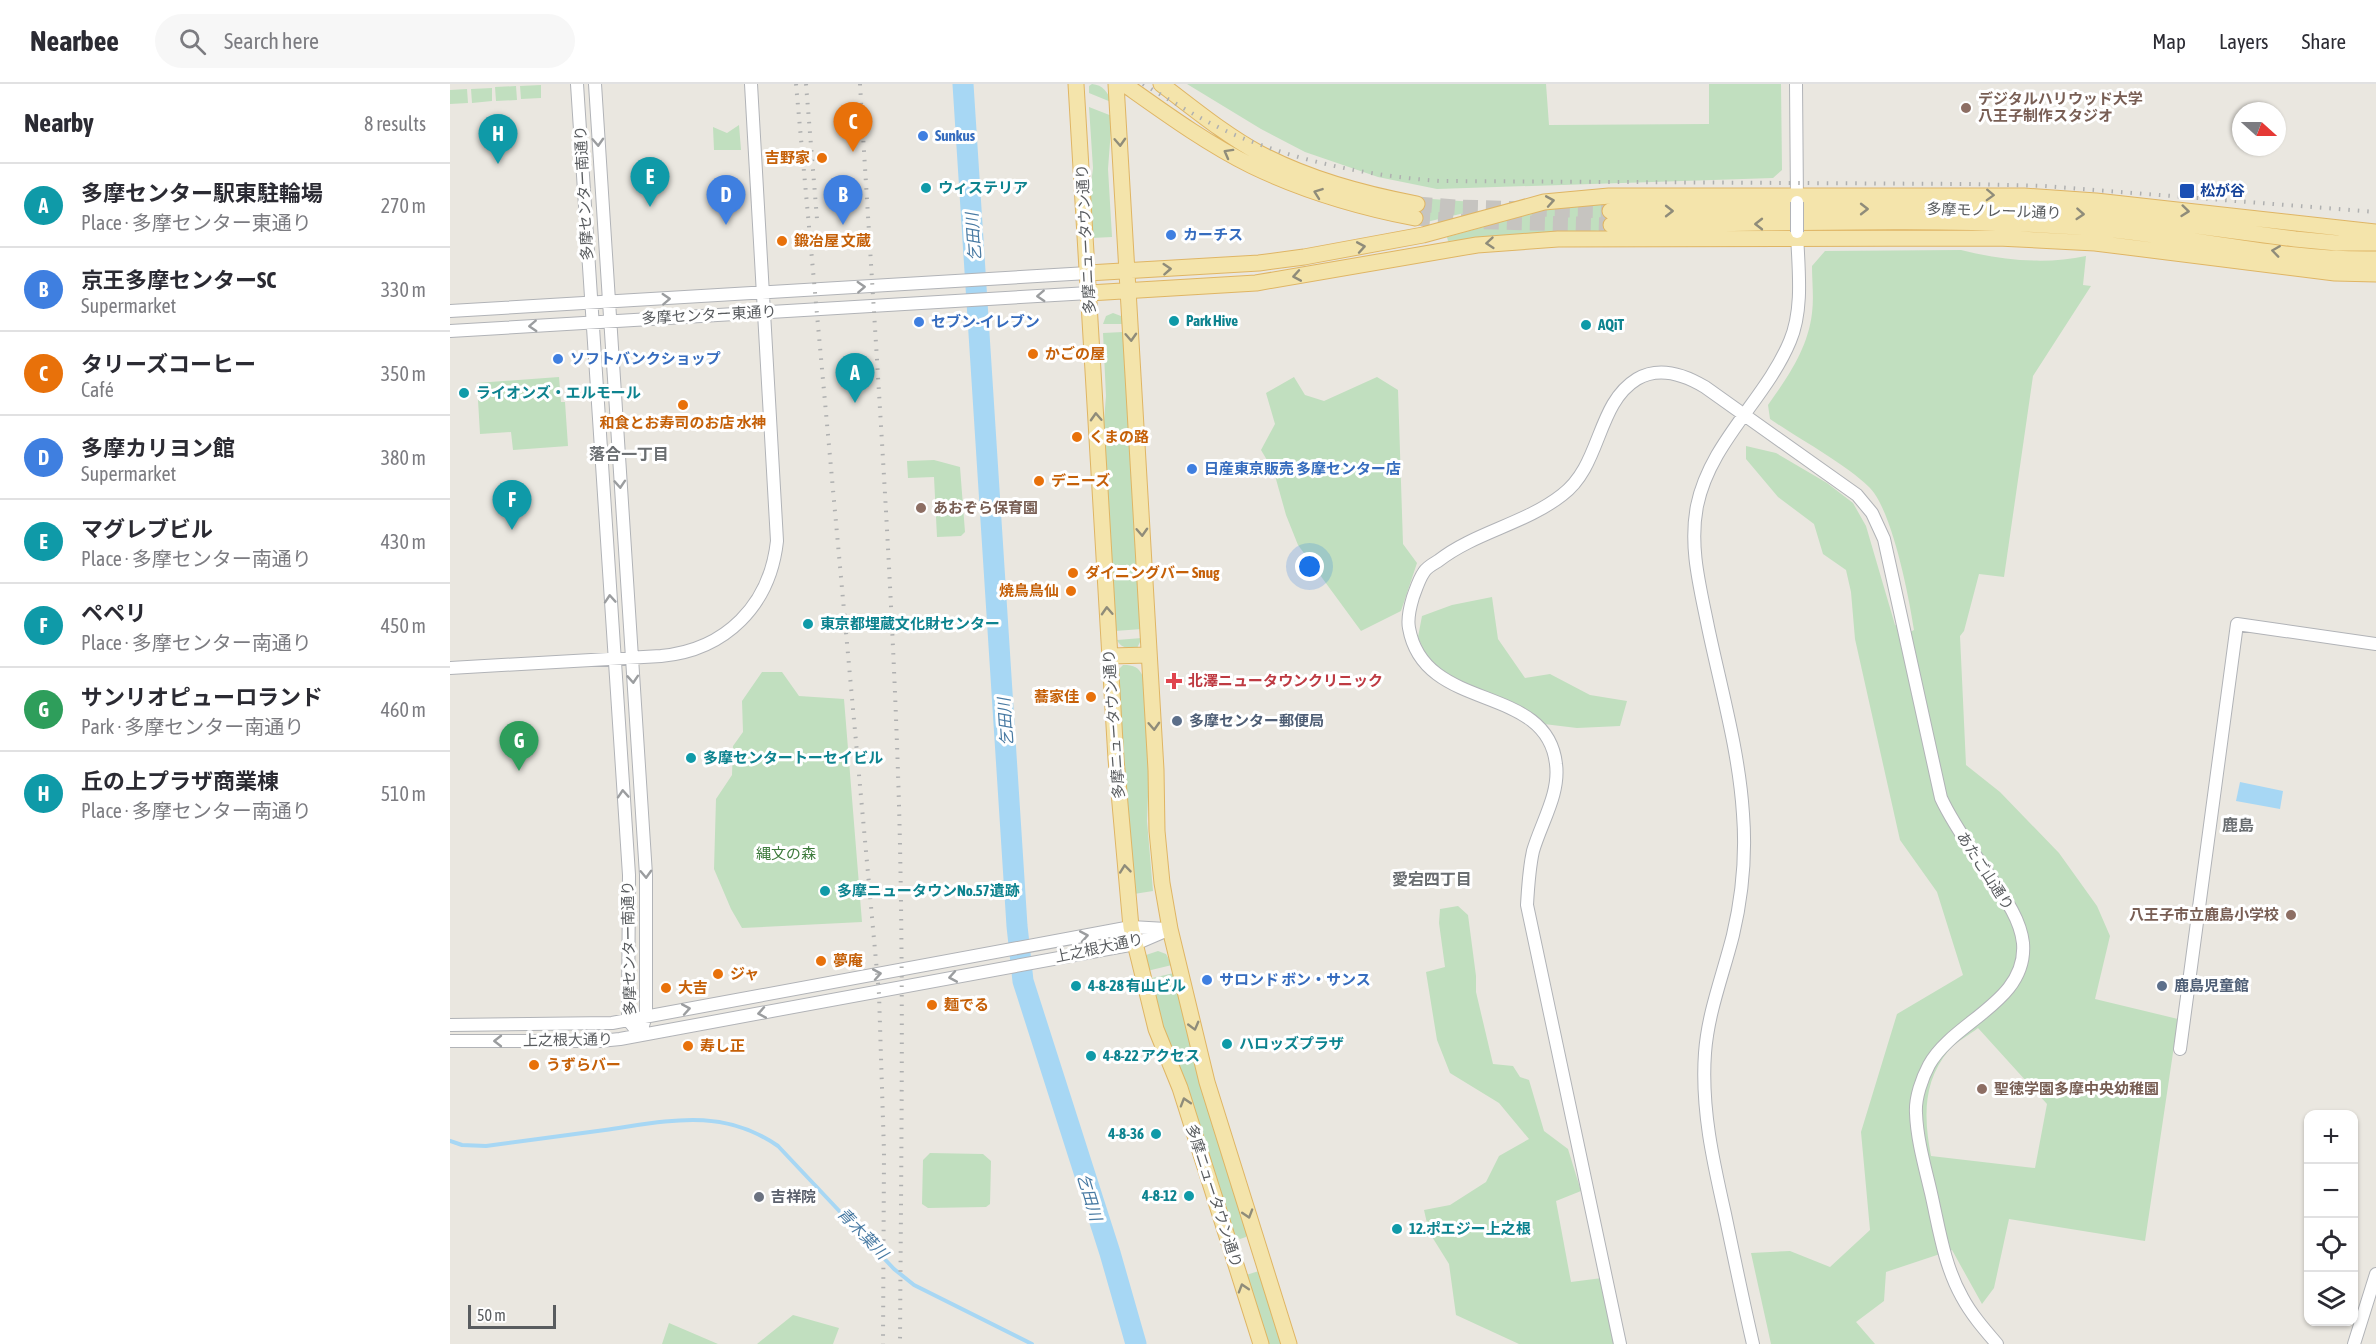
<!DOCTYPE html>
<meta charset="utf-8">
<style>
:root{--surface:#fff;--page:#f7f7f7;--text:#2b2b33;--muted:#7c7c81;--line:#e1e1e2;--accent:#db2777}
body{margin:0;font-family:"Asap Condensed","Noto Sans JP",sans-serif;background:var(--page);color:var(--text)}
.controls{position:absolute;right:18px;bottom:18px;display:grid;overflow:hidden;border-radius:12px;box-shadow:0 2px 4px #0004}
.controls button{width:54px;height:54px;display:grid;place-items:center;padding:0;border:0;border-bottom:2px solid var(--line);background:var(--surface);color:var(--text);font:30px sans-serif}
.compass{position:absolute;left:1782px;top:18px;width:54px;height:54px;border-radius:50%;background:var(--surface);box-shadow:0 2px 4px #0004;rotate:111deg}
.scale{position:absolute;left:18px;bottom:15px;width:88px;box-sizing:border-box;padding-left:6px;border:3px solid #595c5f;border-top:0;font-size:16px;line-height:21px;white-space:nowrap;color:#595c5f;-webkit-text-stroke:4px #fff;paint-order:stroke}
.you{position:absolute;left:860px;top:483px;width:21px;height:21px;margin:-15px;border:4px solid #fff;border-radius:50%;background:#1a73e8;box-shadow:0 0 0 9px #1a73e833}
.badge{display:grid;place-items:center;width:39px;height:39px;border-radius:50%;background:var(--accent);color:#fff;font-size:20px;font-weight:700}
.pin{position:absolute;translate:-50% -50px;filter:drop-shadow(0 2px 3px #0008)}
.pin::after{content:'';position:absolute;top:32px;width:21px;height:18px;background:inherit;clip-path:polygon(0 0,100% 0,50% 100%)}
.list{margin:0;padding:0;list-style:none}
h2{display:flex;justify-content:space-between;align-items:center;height:78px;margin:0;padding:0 24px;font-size:26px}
h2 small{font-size:20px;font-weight:400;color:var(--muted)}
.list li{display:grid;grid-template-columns:39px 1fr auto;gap:18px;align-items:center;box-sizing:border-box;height:84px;padding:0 24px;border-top:2px solid var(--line)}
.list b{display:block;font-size:22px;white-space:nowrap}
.list p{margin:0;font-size:20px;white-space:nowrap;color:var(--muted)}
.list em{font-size:20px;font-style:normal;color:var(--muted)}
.icon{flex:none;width:33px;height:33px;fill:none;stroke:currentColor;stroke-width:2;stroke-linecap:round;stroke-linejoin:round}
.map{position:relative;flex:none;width:1926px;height:1260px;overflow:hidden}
header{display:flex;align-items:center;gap:36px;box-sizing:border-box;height:84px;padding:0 30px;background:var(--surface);border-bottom:2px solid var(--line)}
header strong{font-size:28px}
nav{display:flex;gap:33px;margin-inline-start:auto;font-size:21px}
.search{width:420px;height:54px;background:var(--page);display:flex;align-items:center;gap:15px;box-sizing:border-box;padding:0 21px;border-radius:33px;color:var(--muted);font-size:22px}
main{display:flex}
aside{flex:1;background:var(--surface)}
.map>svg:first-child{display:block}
</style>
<header>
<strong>Nearbee</strong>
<div class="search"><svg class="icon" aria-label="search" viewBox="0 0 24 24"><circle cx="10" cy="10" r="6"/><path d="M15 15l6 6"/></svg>Search here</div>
<nav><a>Map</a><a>Layers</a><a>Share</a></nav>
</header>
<main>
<aside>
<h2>Nearby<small>8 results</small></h2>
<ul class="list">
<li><span class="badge" style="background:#0f9aa8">A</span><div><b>多摩センター駅東駐輪場</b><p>Place · 多摩センター東通り</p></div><em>270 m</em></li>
<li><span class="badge" style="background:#3f7fe0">B</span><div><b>京王多摩センターSC</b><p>Supermarket</p></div><em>330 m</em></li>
<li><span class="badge" style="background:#e8710a">C</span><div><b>タリーズコーヒー</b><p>Café</p></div><em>350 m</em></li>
<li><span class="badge" style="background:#3f7fe0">D</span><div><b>多摩カリヨン館</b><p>Supermarket</p></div><em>380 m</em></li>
<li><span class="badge" style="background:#0f9aa8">E</span><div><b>マグレブビル</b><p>Place · 多摩センター南通り</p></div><em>430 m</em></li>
<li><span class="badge" style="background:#0f9aa8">F</span><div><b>ペペリ</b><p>Place · 多摩センター南通り</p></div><em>450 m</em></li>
<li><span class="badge" style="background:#2e9e5b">G</span><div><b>サンリオピューロランド</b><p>Park · 多摩センター南通り</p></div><em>460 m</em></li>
<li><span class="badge" style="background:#0f9aa8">H</span><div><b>丘の上プラザ商業棟</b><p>Place · 多摩センター南通り</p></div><em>510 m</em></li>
</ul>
</aside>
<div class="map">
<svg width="1926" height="1260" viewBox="0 0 1926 1260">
<rect width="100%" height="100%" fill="#eae7e0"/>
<path fill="#c1dfbf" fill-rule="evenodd" d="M642,0C653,1 658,8 661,18L639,9V2Z
M737,0H1096L1099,41L1259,40V0H1331L1332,86L1323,94L987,105L928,93L855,68L811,45Z
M91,1V14L71,15L70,2Z
M66,2L67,16L46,17L45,3Z
M42,4V17L22,19L21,5Z
M17,5L18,19L0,20V6Z
M639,23L662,32L658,85L662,153L642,154L639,116L643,84Z
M289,41L291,66H264L263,43L277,49Z
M968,114L1024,118L1028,119L1027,126L964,141Z
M1133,121H1158L1159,146L998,157L997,153L1102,124Z
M1511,166C1550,176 1596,181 1636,172L1633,201L1641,202L1583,292L1554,493L1529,490L1514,547L1510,552L1516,681L1550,708L1609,769L1647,822L1660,852L1645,915L1728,935L1695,1157L1559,1135L1544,1204L1532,1220L1502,1166L1436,1188L1434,1217L1406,1238L1425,1260H1321L1301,1169L1340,1167L1380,1183L1420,1146L1411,1048L1447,930L1513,891L1487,808L1450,756L1405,555L1401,508L1396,486L1373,470L1364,440L1328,413L1296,375V362L1326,369L1377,399L1403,419L1416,442L1445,541L1460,548L1464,546C1459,513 1442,425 1419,403C1394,379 1349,355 1320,335L1318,321C1338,293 1358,264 1362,229C1364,214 1362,197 1362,182L1375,167ZM1528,944L1597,1020L1585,1084L1481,1072C1474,1035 1472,998 1499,966C1506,958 1519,951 1528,944Z
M663,229L671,232L674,240H653L656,232Z
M673,248L692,545L665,547L653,350L656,312L653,249Z
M109,293L111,318H115L118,362L63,366L61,348L30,350L27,299Z
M844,293L855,311L874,317L927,293L948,306L953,460L967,479L951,527L911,547L848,461L836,431L824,388L811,366L825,340L816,309Z
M484,376L510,383L515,448L511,452L487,453L484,393L458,394L457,377Z
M1042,513L1048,555L1075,594L1100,590L1140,611L1177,617L1170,642L1127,644L1094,640L1057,618L998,596L980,581L968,553L972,532L1002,521Z
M692,554L687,564C678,565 671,564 667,556Z
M673,581C684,581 689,583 693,593L699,687L697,737L703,807L684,810L667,592L669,585Z
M312,588H332L349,612L394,615L412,838L292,844L281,825L264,785L266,715L282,691L283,662L293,648L292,617Z
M1008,822L1018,831L1026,892V908L1043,980L1063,982L1070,993L1079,996L1094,1047L1118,1065L1131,1107L1106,1117L1121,1198L1152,1194L1164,1260H1069L1006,1231L999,1180L979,1148L974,1126L1000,1121L1036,1098L1049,1072L1079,1055L1049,1019L1000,989L987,956L976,888L995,883L989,839L990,825Z
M708,867L716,870L722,881L697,887L694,877L696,871Z
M724,889L797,1148L796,1153L790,1155L784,1151L710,939L698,895Z
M480,1069L533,1070L541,1077L540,1120L536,1123L478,1124L472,1120L473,1076Z
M809,1187L832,1260H817L796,1191Z
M343,1231L389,1244L383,1260H307Z
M219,1239L268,1260H212Z"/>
<path fill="#a7d7f4" d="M1790,698L1833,707L1830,725L1786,717Z"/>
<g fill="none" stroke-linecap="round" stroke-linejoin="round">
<path stroke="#a7d7f4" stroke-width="4" d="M0,1057L12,1061L36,1062C76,1057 115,1051 155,1046C218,1037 272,1023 328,1062L444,1185L464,1201L582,1260"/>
<path stroke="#a7d7f4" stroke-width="21" d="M513,0L567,842L573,897L660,1169L686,1260"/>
<path stroke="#c6c4c0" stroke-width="15" stroke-dasharray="15 8" stroke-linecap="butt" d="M967,120L1005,123L1160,127
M965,134L1008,137L1161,141"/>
<g stroke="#b1b3b7" stroke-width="14">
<path id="minor" d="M127,0L179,791L178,936L190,951
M145,0L196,791V932L190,951
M1346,0L1347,118
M0,227L638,189
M0,247L639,209
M0,584L211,572C276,566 320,521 327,457L301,0
M0,941L162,939L681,843L716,845
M0,957H150L170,955L685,860L720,845
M1730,965L1787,540L1926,560
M1170,1260L1077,821C1078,803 1079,785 1083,767C1091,739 1110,710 1106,680C1097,598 974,630 959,544C957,534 960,523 963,513C966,505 969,495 974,488C977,483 983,480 988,477C1025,448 1075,440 1112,411C1152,381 1146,320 1187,295C1209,282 1235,291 1255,303L1407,411L1422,429L1434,455L1491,714C1503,740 1520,763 1536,787C1551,809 1570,832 1573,859C1578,918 1503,937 1479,981C1472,994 1465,1014 1466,1029C1467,1056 1475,1083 1481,1109C1489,1144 1494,1181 1512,1213C1521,1230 1534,1245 1547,1260
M1303,1260C1293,1217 1284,1173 1275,1130C1263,1077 1251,1024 1255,969C1258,928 1273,891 1283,851C1292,813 1296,769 1293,730C1289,667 1271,605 1258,543C1250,503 1239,463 1247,422C1260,358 1316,315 1340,257C1354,224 1348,182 1347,148
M1904,1260L1926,1190"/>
</g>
<g stroke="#dfb564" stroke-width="17">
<path id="major" d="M626,0L666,675L681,843L706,945L730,1004L811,1260
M666,0L706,686L707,747L712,799L720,845L757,998L839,1260
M674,0C715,29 756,59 802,82C854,107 908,123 965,134
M711,0C743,24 774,50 809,69C858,95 913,110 967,120
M1160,127L1575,126L1709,137L1845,155L1887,159H1926
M1161,141C1317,140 1473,133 1628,143C1727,149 1828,177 1926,175
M638,189L809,179L854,173L973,151L1094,118L1159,112H1574L1646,117L1926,148
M639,209L806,199L1027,161L1108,155L1548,154L1645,159L1885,189L1926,190
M660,572L699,571"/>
</g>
<use href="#minor" stroke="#fff" stroke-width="12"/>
<use href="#major" stroke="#f4e4ab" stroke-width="15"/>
<path stroke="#afb0b0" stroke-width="4" stroke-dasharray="1.5 8" stroke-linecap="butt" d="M346,0L429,910L434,1068L433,1260
M356,0L367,135
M410,0C424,240 442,481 449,721C454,901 451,1080 450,1260
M693,0C723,18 753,37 785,51C850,78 920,92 990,97L1519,100L1594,102L1926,128"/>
<g stroke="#b1b3b7" stroke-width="14" stroke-linecap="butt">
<path id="minor-bridge" d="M1347,118V148"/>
</g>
<use href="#minor-bridge" stroke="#fff" stroke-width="12"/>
</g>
<defs><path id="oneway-chevron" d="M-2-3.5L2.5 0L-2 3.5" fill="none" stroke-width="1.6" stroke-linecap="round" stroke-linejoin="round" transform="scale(1.5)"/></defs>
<g stroke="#9b9d9f">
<use href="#oneway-chevron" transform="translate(148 58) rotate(87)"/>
<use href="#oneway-chevron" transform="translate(411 203) rotate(-3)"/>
<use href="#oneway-chevron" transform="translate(591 212) rotate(177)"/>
<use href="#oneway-chevron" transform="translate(216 215) rotate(-3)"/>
<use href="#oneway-chevron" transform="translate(83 242) rotate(177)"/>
<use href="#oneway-chevron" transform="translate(170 400) rotate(86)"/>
<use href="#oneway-chevron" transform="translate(160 515) rotate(-94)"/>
<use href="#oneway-chevron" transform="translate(183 595) rotate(86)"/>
<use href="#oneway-chevron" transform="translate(173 710) rotate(-94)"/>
<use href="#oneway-chevron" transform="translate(196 790) rotate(88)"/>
<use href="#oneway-chevron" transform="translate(634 852) rotate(-10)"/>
<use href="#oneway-chevron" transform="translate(427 890) rotate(-10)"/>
<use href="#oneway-chevron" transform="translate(503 893) rotate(170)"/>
<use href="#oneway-chevron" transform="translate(236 925) rotate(-10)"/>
<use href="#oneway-chevron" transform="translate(312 929) rotate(170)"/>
<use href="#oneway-chevron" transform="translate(48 957) rotate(180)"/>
</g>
<g stroke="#8f8c7a">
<use href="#oneway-chevron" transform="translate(670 58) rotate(87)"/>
<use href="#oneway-chevron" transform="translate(778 69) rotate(-151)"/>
<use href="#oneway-chevron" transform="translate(868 109) rotate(-160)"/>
<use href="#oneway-chevron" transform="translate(1540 111) rotate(2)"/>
<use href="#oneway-chevron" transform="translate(1100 117) rotate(-10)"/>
<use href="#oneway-chevron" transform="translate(1414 125)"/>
<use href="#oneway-chevron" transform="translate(1219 127)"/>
<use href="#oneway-chevron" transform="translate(1735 127) rotate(6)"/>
<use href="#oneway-chevron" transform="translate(1630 130) rotate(4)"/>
<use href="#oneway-chevron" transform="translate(1309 140) rotate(180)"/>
<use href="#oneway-chevron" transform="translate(1040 159) rotate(175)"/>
<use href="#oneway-chevron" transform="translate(911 163) rotate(-10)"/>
<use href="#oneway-chevron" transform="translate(1826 167) rotate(-172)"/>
<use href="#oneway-chevron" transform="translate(717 185) rotate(-4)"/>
<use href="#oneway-chevron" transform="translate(847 192) rotate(170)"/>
<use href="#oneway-chevron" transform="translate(681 253) rotate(87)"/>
<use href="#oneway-chevron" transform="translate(646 333) rotate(-93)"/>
<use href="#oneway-chevron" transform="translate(692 448) rotate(87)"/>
<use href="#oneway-chevron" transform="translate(657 527) rotate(-93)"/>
<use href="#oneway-chevron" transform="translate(704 642) rotate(87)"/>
<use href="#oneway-chevron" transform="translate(675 785) rotate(-96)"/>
<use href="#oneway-chevron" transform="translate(744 942) rotate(75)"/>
<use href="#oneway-chevron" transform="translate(735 1018) rotate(-107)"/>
<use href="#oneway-chevron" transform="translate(798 1130) rotate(73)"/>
<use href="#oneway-chevron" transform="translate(793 1204) rotate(-107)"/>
</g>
<g fill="#8d6e63" stroke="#fff" stroke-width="2">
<circle cx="1516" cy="24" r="6"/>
<circle cx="471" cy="424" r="6"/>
<circle cx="1841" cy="831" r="6"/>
<circle cx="1532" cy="1005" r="6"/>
</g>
<g fill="#3f7fe0" stroke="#fff" stroke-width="2">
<circle cx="473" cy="52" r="6"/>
<circle cx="721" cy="151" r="6"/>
<circle cx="469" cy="238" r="6"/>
<circle cx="108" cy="275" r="6"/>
<circle cx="742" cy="385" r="6"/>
<circle cx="757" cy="896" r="6"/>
</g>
<g fill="#e8710a" stroke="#fff" stroke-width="2">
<circle cx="372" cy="74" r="6"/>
<circle cx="332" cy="157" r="6"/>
<circle cx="583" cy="270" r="6"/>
<circle cx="233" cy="321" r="6"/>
<circle cx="627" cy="353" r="6"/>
<circle cx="589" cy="397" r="6"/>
<circle cx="623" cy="489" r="6"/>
<circle cx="621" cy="507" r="6"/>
<circle cx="641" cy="613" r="6"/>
<circle cx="371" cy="877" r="6"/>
<circle cx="268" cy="890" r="6"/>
<circle cx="216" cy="904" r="6"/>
<circle cx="482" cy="921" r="6"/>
<circle cx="238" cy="962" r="6"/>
<circle cx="84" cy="981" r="6"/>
</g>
<g fill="#0f9aa8" stroke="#fff" stroke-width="2">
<circle cx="476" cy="104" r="6"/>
<circle cx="724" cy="237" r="6"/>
<circle cx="1136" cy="241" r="6"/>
<circle cx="14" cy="309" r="6"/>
<circle cx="358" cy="540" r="6"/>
<circle cx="241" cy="674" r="6"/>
<circle cx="375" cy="807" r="6"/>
<circle cx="626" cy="902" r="6"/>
<circle cx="777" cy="960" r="6"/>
<circle cx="641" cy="972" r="6"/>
<circle cx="706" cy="1050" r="6"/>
<circle cx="739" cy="1112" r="6"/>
<circle cx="947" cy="1145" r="6"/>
</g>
<rect fill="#1a4fb4" stroke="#fff" stroke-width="2" x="1729" y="99" width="16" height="16" rx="3"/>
<path fill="#e0444e" stroke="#fff" stroke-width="2" d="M721 588h6v6h6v6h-6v6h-6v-6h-6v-6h6z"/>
<g fill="#5c6f8a" stroke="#fff" stroke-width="2">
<circle cx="727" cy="637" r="6"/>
<circle cx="1712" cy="902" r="6"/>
</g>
<circle fill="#6b7280" stroke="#fff" stroke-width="2" cx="309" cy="1113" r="6"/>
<g text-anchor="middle" stroke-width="6" stroke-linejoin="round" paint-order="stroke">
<g font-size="15" font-weight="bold" fill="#785e54" stroke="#fff" text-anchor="start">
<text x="1528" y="20">デジタルハリウッド大学<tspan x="1528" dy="17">八王子制作スタジオ</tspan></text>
<text x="483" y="429">あおぞら保育園</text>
<text x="1829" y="836" text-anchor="end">八王子市立鹿島小学校</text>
<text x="1544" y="1010">聖徳学園多摩中央幼稚園</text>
</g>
<g font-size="15" font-weight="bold" fill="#366cbe" stroke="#fff" text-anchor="start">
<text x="485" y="57">Sunkus</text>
<text x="733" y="156">カーチス</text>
<text x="481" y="243">セブン-イレブン</text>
<text x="120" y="280">ソフトバンクショップ</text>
<text x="754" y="390">日産東京販売 多摩センター店</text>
<text x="769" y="901">サロンド ボン・サンス</text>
</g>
<g font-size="15" font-weight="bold" fill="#c56008" stroke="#fff" text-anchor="start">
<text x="360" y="79" text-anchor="end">吉野家</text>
<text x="344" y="162">鍛冶屋 文蔵</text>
<text x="595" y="275">かごの屋</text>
<text x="233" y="344" text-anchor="middle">和食とお寿司のお店 水神</text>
<text x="639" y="358">くまの路</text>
<text x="601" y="402">デニーズ</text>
<text x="635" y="494">ダイニングバー Snug</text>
<text x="609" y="512" text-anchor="end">焼鳥鳥仙</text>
<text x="629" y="618" text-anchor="end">蕎家佳</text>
<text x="383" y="882">夢庵</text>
<text x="280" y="895">ジャ</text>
<text x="228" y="909">大吉</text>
<text x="494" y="926">麺でる</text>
<text x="250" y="967">寿し正</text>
<text x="96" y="986">うずらバー</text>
</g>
<g font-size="15" font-weight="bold" fill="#0d838f" stroke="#fff" text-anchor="start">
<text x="488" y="109">ウィステリア</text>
<text x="736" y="242">Park Hive</text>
<text x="1148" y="246">AQiT</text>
<text x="26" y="314">ライオンズ・エルモール</text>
<text x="370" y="545">東京都埋蔵文化財センター</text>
<text x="253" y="679">多摩センタートーセイビル</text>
<text x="387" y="812">多摩ニュータウンNo.57遺跡</text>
<text x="638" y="907">4-8-28 有山ビル</text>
<text x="789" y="965">ハロッズプラザ</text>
<text x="653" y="977">4-8-22 アクセス</text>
<text x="694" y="1055" text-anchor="end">4-8-36</text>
<text x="727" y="1117" text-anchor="end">4-8-12</text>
<text x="959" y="1150">12.ポエジー上之根</text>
</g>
<g font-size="15" font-weight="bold" fill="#164399" stroke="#fff" text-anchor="start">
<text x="1750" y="112">松が谷</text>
</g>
<g font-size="15" fill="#595c5f" stroke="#fff">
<text transform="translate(134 109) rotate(-93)" y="5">多摩センター南通り</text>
<text transform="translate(1544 127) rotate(2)" y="5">多摩モノレール通り</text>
<text transform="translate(636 155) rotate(-93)" y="5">多摩ニュータウン通り</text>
<text transform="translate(259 231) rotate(-3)" y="5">多摩センター東通り</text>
<text transform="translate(664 640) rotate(-94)" y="5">多摩ニュータウン通り</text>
<text transform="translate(1535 787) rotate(57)" y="5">あたご山通り</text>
<text transform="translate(179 864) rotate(-91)" y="5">多摩センター南通り</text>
<text transform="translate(649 864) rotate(-12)" y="5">上之根大通り</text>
<text transform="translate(118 956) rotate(-1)" y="5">上之根大通り</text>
<text transform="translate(764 1112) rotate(72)" y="5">多摩ニュータウン通り</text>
</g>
<g font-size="15" font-weight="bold" fill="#be3a42" stroke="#fff" text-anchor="start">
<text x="738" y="602">北澤ニュータウンクリニック</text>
</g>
<g font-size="15" font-weight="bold" fill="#4e5e75" stroke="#fff" text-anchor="start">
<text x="739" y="642">多摩センター郵便局</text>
<text x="1724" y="907">鹿島児童館</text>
</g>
<g font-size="15" fill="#3e7b3d" stroke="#fff">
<text x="336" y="775">縄文の森</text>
</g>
<g font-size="15" font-weight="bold" fill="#5b616d" stroke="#fff" text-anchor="start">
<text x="321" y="1118">吉祥院</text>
</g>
<g font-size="16" font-style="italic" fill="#487aa3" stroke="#fff">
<text transform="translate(523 153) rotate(-94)" y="6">乞田川</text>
<text transform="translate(555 638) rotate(-94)" y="6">乞田川</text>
<text transform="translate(640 1113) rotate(73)" y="6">乞田川</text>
<text transform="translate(413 1149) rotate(46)" y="6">青木葉川</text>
</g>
<g font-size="16" font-weight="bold" fill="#6a6e71" stroke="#fff">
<text x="179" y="376">落合一丁目</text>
<text x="1788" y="747">鹿島</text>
<text x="982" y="801">愛宕四丁目</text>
</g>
</g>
</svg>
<div class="controls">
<button>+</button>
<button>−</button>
<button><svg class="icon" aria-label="locate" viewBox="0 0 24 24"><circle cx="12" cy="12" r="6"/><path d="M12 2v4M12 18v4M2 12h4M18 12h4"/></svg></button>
<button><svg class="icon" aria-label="layers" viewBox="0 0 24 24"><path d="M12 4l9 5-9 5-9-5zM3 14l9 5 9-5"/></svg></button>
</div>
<svg class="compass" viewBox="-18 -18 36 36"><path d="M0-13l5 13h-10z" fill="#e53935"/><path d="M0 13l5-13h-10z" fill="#7c7c81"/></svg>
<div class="scale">50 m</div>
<div class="you"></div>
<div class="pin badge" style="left:405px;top:319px;background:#0f9aa8">A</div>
<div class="pin badge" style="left:393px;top:141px;background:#3f7fe0">B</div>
<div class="pin badge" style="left:403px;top:68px;background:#e8710a">C</div>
<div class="pin badge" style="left:276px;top:141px;background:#3f7fe0">D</div>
<div class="pin badge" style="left:200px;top:123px;background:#0f9aa8">E</div>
<div class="pin badge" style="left:62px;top:446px;background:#0f9aa8">F</div>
<div class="pin badge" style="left:69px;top:687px;background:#2e9e5b">G</div>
<div class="pin badge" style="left:48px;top:80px;background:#0f9aa8">H</div>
</div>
</main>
